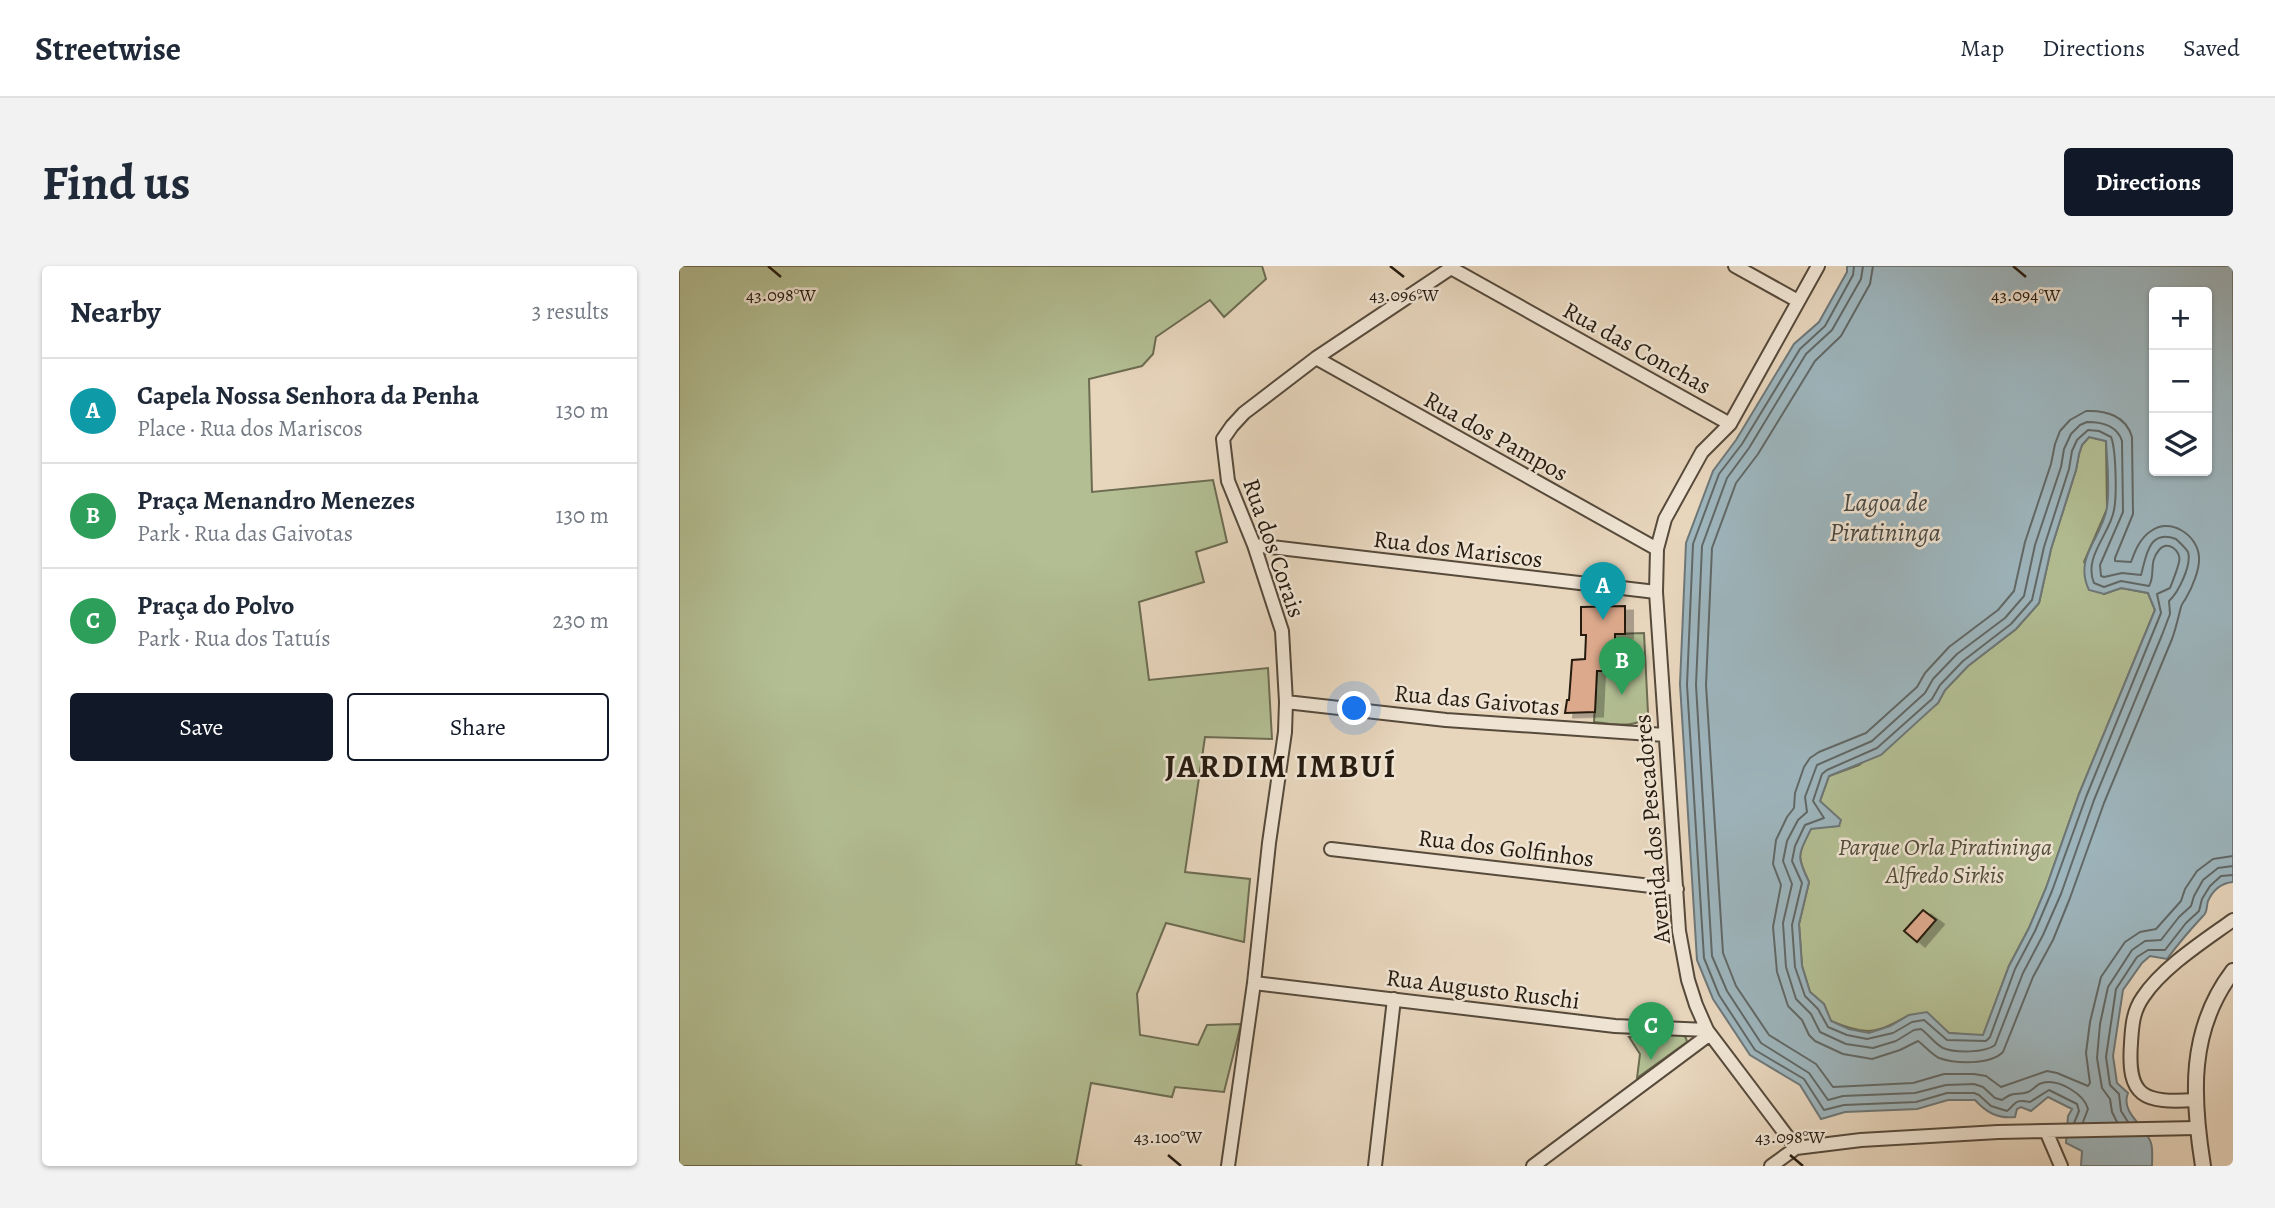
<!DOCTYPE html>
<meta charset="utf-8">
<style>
:root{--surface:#fff;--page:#f2f2f3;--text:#1f2937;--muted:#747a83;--line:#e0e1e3;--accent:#111827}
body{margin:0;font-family:Alegreya,serif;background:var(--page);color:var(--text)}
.controls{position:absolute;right:21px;top:21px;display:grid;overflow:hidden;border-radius:7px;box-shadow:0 2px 5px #0004}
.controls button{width:63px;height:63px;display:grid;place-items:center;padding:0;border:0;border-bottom:2px solid var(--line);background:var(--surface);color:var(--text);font:35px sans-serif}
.you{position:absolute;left:676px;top:443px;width:24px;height:24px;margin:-18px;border:5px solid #fff;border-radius:50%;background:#1a73e8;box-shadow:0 0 0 10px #1a73e833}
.badge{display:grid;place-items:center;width:46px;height:46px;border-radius:50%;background:var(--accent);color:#fff;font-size:23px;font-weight:700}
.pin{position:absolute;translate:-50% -58px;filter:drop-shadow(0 2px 4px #0008)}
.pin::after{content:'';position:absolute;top:37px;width:24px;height:21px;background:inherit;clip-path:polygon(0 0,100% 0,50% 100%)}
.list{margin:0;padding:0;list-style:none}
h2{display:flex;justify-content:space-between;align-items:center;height:91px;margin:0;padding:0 28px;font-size:30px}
h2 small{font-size:23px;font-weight:400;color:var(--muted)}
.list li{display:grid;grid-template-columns:46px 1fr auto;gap:21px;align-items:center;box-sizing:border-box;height:105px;padding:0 28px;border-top:2px solid var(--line)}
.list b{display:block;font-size:26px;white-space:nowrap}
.list p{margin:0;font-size:23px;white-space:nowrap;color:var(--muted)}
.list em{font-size:23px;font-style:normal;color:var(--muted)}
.actions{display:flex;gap:14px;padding:21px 28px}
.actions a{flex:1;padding:16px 0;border:2px solid var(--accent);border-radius:7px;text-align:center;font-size:24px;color:var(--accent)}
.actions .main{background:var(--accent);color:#fff}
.icon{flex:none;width:38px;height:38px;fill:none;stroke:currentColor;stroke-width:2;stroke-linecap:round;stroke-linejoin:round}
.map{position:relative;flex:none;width:1554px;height:900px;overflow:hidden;border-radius:7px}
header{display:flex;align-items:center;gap:42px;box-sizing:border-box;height:98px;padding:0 35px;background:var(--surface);border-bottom:2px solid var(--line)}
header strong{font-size:33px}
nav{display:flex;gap:38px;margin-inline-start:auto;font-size:24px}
.intro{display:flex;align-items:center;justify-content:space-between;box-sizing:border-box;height:168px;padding:0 42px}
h1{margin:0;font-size:49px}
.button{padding:18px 32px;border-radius:7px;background:var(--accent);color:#fff;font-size:24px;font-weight:700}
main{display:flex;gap:42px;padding:0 42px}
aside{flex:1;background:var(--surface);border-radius:7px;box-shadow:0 2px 5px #0004}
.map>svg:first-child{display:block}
</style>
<header>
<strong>Streetwise</strong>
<nav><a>Map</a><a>Directions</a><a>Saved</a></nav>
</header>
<div class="intro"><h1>Find us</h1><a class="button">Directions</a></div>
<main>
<aside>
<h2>Nearby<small>3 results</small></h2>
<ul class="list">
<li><span class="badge" style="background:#0f9aa8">A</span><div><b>Capela Nossa Senhora da Penha</b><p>Place · Rua dos Mariscos</p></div><em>130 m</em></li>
<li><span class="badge" style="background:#2e9e5b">B</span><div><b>Praça Menandro Menezes</b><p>Park · Rua das Gaivotas</p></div><em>130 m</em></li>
<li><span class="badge" style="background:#2e9e5b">C</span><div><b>Praça do Polvo</b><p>Park · Rua dos Tatuís</p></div><em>230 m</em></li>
</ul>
<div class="actions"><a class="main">Save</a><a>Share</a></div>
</aside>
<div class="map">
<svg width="1554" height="900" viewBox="0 0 1554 900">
<defs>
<filter id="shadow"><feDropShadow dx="8" dy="4.5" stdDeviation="0" flood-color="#0004"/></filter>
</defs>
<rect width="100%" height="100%" fill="#e7d5bc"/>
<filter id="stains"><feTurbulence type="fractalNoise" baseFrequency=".00286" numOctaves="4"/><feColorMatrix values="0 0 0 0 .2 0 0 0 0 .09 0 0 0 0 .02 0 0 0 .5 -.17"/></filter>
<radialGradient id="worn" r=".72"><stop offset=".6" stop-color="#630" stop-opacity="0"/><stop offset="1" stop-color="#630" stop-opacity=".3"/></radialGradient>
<path fill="#b3be93" stroke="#6c6c52" stroke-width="2" d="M0,0H583L587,13L545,51L531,34L477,71L474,88L463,100L410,113L413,226L534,214L548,276L517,286L525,316L460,336L470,414L589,402L593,473L526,471L506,606L571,613L565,676L487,657L458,728L461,769L519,779L528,759L562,758L545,826L496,821L493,831L412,817L397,898L403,900H0Z
M1410,171L1427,175L1428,243L1405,296L1425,328L1442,322L1469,327L1476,344L1400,528L1367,622L1350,662L1330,700L1304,770L1270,767L1230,749C1197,768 1187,770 1152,755L1145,738L1131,726L1123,700L1120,658L1130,616C1117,589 1119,589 1132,562L1160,560L1141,535L1150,510L1180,499L1259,437L1266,424L1289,400L1337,363L1360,337L1372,283L1397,204L1400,188L1403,179Z
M965,367L969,447C960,465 932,457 915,456L918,405H936V368Z
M1003,768L1007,772L1008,776L958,812L961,788L950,771Z"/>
<path fill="#9db5bd" stroke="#6d7778" stroke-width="2" fill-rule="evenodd" d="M1168,0H1554V616C1543,617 1534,624 1529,635C1527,641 1529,646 1524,650C1511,664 1499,678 1488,693L1471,690L1463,697L1444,724L1434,790L1438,817L1449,827C1441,847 1466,859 1472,877C1474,883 1473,893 1473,900H1402L1403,885L1387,877L1389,850L1393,843L1369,831L1352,845L1342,841L1338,843L1336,851C1318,853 1307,846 1296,834H1269L1238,843L1166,846L1142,853L1121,819L1071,789L1034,733L1018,694L1001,418L1007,277L1034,205L1057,174L1115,78L1140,56L1168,6ZM1475,26H1528V205H1475ZM1410,171L1427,175C1428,196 1431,220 1428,241C1424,271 1394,291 1410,324L1425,328L1442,322L1469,327L1476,344L1400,528L1367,622L1350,662L1330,700L1304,769L1270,767L1248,746L1230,749L1211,760L1190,767L1170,763L1152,755L1145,738L1131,726L1123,700L1120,658L1130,616C1117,589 1119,590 1132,563L1160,560L1162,554L1141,535L1150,510L1202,489L1259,437L1266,424L1289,400L1337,363L1360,337L1372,283L1397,204L1400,188L1403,179Z"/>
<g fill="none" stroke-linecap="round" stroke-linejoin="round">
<path stroke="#616866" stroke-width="2" d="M1175,0L1174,9L1146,60L1121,83L1063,178L1040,208L1014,278L1008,419L1025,692L1040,729L1076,784L1125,813L1145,844L1165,839L1237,836L1268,827H1295L1300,829L1312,840L1328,845C1338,837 1334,833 1351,836L1370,824L1398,838L1400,845L1395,857
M1184,0L1182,13L1153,64L1127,88L1070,182L1048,212L1023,280L1017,419L1033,690L1048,725L1082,777L1130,807L1149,834L1164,830L1236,827L1267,819L1295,818L1304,821L1316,832L1323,834C1337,824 1337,830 1349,826C1354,824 1358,818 1363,817C1379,812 1405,828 1409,843L1404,856
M1194,0L1191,18L1162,70L1136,95L1079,188L1057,217L1033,282L1027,419L1044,687L1057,720L1090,769L1137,798L1154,821L1234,817L1265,808H1295L1307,810L1322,821L1368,805L1378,807L1409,820L1411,817L1407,787L1411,756L1422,711L1446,676L1461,666L1477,663L1502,635L1506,623L1518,605L1534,593L1554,590
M1407,145C1427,144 1447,150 1453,171L1454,248L1436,292V295L1452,296C1456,285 1461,272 1472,265C1491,251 1519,269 1520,291C1521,303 1513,322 1507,332C1505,336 1503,337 1502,341C1499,352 1497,362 1493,373L1425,537L1391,632L1374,674L1354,711L1324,786C1311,799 1277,798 1260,792C1252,788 1246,780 1239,775L1221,784L1193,793L1164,788L1136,775L1130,769L1123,754L1109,740L1098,706L1094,661L1102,619L1094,598L1097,574L1108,551L1115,542L1116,527L1125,501L1131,492L1140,486L1187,467L1238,421L1246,407L1270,381L1319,344L1335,325L1346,276L1372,198L1376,178L1381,165L1391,154Z
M1408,156C1423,156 1438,159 1443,175L1444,246L1421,299L1422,310L1425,311L1443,307L1462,309C1467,292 1469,262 1497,273C1501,277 1506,281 1509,286C1513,299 1499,327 1490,335L1491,348L1483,369L1415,534L1382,628L1364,669L1344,707L1316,779C1306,787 1276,787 1264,782C1256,778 1249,768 1242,763L1235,764L1217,775L1194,782L1167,778L1141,766L1132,748L1117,733L1107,701L1104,657L1113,618L1104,595L1108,575L1119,554L1128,546L1126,531L1138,499L1193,475L1246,427L1254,413L1278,388L1326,352L1345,330L1356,279L1382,201L1385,183L1392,168L1401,159Z
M1409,164L1420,165L1432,171C1437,183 1438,230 1435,244C1431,268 1404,291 1415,317L1425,321L1442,315L1470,320C1477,308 1469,297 1480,284C1488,273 1503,285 1500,296C1498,305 1494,314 1491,322L1478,328L1482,347L1407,531L1373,625L1356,665L1336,703L1311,771L1307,775L1268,774L1245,754L1233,756L1214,767L1188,773L1168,769L1149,761L1139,743L1126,730L1116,701L1113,659L1123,617L1113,595L1116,580L1126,559L1145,552L1134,535L1143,508L1148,504L1198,482L1253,433L1261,419L1284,395L1332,358L1353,334L1365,281L1390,203L1393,185L1398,174Z
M1438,856L1433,846L1431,833L1423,822L1418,792L1421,758L1429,721L1453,684L1466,675L1482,674L1500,651L1512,640L1515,630L1524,614L1539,602L1554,600
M1449,856L1442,845L1440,828L1431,819L1427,791L1437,723L1458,691L1469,684H1486L1507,657L1520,645L1523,633L1531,620L1542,610L1554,609"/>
</g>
<path fill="#dda98c" stroke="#251b10" stroke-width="2" filter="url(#shadow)" d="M946,340V368H936V405H918L916,446L886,447L888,434H890L893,394L906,393L907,369H902V341Z
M1244,644L1257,654L1238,676L1225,665Z"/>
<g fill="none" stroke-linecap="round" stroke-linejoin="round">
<g stroke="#564a3b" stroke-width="16">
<path id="minor" d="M1056,0L1119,35
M772,2L1051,158
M637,92L978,283
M575,279L977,326
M607,436L767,454L986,469
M652,583L998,623
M575,717L936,760L1028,764
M1516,834C1465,837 1448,832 1452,777C1453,760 1454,745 1464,731C1484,701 1525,675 1554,654
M1367,865L1382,900
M1117,882L1028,764L1017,739L1009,714L1000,665L977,326L978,283L986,253L1023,186L1051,158L1139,0
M549,900L575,717L590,577L606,466L607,436L603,365L575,279L549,215L544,173L553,160L565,147L637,92L775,0
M696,900L715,733
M854,900L1031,768
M1092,900L1117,882L1182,874L1319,866L1518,862"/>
</g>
<g stroke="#564a3b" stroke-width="18">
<path id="tertiary" d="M1524,900C1513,831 1509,764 1554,705"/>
</g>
<use href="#minor" stroke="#efe4d3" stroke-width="12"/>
<use href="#tertiary" stroke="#efe4d3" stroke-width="14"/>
</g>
<path fill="none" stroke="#251b10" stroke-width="2.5" d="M89,0L102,11M711,0L725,11M1334,0L1347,11M489,889L502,900M1111,889L1124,900"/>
<g text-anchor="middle" stroke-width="5" stroke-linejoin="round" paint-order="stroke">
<g font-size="24" fill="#251b10" stroke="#efe4d3">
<text transform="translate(958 82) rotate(29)" y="8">Rua das Conchas</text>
<text transform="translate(817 170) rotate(29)" y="8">Rua dos Pampos</text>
<text transform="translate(595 282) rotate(71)" y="8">Rua dos Corais</text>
<text transform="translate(779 283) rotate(7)" y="8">Rua dos Mariscos</text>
<text transform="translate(798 434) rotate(5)" y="8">Rua das Gaivotas</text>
<text transform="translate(973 563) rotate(-95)" y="8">Avenida dos Pescadores</text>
<text transform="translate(827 582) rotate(7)" y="8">Rua dos Golfinhos</text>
<text transform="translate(804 723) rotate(7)" y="8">Rua Augusto Ruschi</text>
</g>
<g font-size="24" font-style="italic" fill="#504c37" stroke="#efe4d3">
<text x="1266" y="589">Parque Orla Piratininga<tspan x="1266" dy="28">Alfredo Sirkis</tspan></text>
</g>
<g font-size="26" font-style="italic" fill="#494944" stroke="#efe4d3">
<text x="1206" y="245">Lagoa de<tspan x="1206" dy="30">Piratininga</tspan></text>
</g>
<g font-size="32" font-weight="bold" letter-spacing="2" fill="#251b10" stroke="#efe4d3">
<text x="602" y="511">JARDIM IMBUÍ</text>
</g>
</g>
<g font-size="18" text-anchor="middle" fill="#251b10" stroke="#efe4d3" stroke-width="5" stroke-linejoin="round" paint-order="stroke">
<text x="1347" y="35">43.094°W</text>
<text x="102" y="35">43.098°W</text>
<text x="725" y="35">43.096°W</text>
<text x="489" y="877">43.100°W</text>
<text x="1111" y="877">43.098°W</text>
</g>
<rect width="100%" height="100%" filter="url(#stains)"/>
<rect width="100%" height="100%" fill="url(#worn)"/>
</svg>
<div class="controls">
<button>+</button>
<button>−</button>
<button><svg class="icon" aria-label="layers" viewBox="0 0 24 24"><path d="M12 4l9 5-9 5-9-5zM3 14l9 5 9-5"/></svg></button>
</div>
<div class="you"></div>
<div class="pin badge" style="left:924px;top:354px;background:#0f9aa8">A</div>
<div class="pin badge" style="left:943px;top:429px;background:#2e9e5b">B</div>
<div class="pin badge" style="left:972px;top:794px;background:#2e9e5b">C</div>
</div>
</main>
